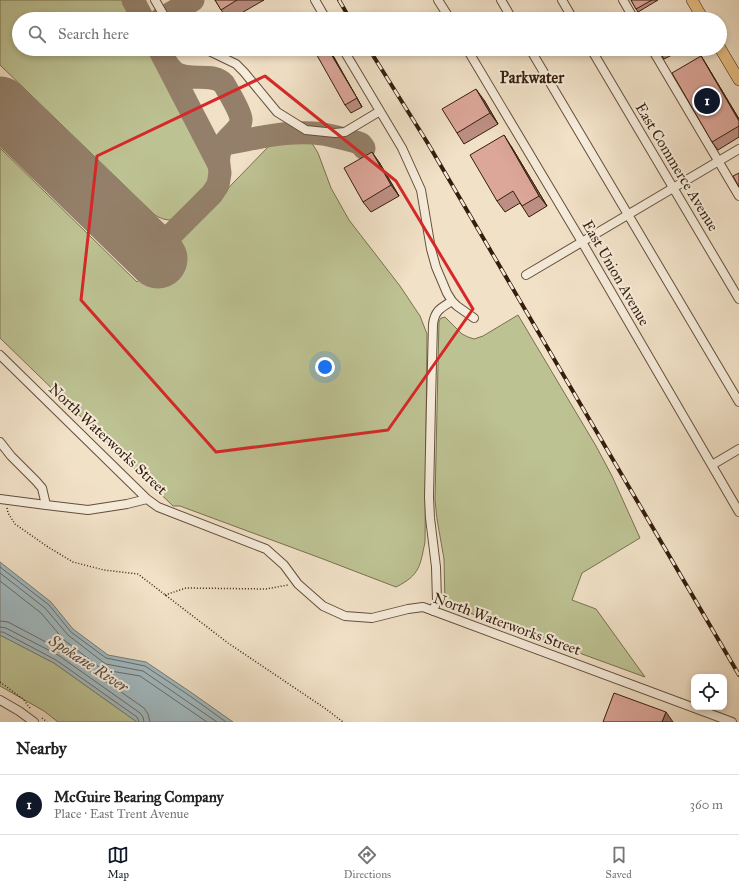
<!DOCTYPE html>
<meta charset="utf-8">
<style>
:root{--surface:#fff;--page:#f2f2f2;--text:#222;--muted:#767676;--line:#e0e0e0;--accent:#111827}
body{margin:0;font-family:"IM FELL Great Primer",serif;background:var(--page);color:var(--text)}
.controls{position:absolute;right:12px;bottom:12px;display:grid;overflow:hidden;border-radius:8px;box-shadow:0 2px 6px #0003}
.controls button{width:36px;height:36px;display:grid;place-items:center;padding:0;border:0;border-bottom:1px solid var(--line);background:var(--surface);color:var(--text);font:20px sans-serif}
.you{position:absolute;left:325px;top:367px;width:14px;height:14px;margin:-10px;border:3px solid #fff;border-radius:50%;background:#1a73e8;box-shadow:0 0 0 6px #1a73e833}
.badge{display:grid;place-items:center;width:26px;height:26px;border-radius:50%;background:var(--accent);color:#fff;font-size:13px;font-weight:700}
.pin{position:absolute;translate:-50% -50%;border:2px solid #fff;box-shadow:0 1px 4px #0006}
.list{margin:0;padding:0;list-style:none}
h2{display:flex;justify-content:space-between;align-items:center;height:52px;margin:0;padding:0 16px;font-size:17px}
h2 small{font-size:13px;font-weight:400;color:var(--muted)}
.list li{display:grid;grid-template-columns:26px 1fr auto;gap:12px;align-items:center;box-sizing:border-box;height:60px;padding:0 16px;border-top:1px solid var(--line)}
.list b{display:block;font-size:15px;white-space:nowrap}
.list p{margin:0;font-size:13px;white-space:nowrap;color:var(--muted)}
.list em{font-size:13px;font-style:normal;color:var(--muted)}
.icon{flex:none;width:22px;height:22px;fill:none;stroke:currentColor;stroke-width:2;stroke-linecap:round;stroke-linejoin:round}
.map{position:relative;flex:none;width:739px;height:722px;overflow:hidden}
.search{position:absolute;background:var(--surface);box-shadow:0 2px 6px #0003;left:12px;right:12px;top:12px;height:44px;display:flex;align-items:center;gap:10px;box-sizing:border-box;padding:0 14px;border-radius:22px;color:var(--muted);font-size:15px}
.sheet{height:112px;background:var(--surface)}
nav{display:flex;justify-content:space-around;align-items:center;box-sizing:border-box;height:56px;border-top:1px solid var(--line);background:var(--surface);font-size:11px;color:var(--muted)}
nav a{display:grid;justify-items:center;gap:2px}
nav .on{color:var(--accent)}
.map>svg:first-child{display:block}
</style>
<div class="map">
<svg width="739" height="722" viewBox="0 0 739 722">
<rect width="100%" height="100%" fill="#f1e1c7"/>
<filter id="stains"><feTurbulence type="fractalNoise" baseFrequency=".005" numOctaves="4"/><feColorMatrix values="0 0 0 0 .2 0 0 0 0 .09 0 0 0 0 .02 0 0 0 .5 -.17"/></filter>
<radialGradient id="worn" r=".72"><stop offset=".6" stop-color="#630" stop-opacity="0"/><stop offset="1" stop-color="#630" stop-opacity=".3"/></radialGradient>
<path fill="#bdc293" stroke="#7a7050" d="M0,0H125L135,19H19V49H151L213,166C215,173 215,177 212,184L178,219C169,221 163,220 155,215L0,65Z
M289,140H310L318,153L331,188L349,220L400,286L420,316L427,334L425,542C420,566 420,575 396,587L323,559L180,506H173L0,338V148L137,282L271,144L277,142Z
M518,315L596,446L612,476L640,538L582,573L572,600L596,609L645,677L445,604L444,559L437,519L435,500L439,321L441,318L445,317L462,334L468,337L474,339L483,336Z
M0,635L54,663L137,722H58L44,711L0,686Z"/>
<path fill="#a1bac1" stroke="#767c79" d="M0,562L51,602L73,629L108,655L146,662L192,693L233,722H137L54,663L0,635Z"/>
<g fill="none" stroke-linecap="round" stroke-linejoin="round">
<path stroke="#6c6c67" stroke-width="1" d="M0,567L49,605L71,632L106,658L145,666L190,696L226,722
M0,573L45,608L68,635L103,662L106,664L143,671L217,722
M0,581L41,613L64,640L99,667L105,670L140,676L207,722
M0,621L8,622L61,650L144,708L148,714L150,722
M0,627L6,628L58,655L140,713L143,717L144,722
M0,632H3L56,660L137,717L138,719L139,722"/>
<path stroke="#94806a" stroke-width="23" d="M133,0L143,19
M161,19L193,0
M166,62C168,66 171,69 174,72C189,83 213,71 224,84C229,93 240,110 241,119C242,134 215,139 219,165
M223,144C256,139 289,129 323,134C334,136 345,139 356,142L361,144L364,148
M135,236C148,241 161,241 173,233L212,194L218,185L220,173L219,165L216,159L159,49"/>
<path stroke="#94806a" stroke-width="59" d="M0,106L158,259"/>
<g stroke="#654f3c" stroke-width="10">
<path id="minor" d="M155,0L166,19
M315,0L326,19
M438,0L450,19
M501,0L512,19
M562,0L573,19
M623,0L634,19
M205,49L236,64L244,72L277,112L306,130L335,133L345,132L380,111
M343,49L402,148L421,190L431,249L436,267L447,293L452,301L457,306L474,318
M467,49L582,242L739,512
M530,49L739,402
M591,49L739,299
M652,49L739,196
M526,275L739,149
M0,355L147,499L158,507L266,549L284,565L298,584L323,606L345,616L372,618L408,609L423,607L732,722
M0,442L11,456L36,481L42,488L46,505
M712,465L739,449
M0,499L46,505L88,510L127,504L147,499
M433,611L437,601L436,567L430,518L429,497L431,402L433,324C435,310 441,308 452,301
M0,700L19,711L34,722"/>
</g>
<g stroke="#361e0d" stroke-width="12">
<path id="major" d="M692,0L703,19
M720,48L739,80"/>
</g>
<path stroke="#361e0d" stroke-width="1.5" stroke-dasharray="1 2" stroke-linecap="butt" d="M7,508L8,513L15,524L48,547L73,562L104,570L138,574L228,643L326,709L343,722
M165,595L186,588L266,589L288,585
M0,682L23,699L30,708
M42,718L47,722"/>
<use href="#minor" stroke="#f6ecdb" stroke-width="8"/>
<use href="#major" stroke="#e8c084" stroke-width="11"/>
<g stroke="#361e0d" stroke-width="4">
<path id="rail" d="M339,0L350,19
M369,49L427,142L739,675"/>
</g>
<use href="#rail" stroke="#f6ecdb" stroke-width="2.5" stroke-dasharray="8" stroke-linecap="butt"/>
</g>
<path fill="#bd8f84" stroke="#361e0d" d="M215,0H264L231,19H227Z
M631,0H658L638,12Z
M658,49H673L676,53L664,59Z
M331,52L362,107L351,113L345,105Z
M701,56L706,64L739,119V137L718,150L712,142Z
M484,100L498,124L464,144L457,133Z
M511,146L547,206L529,217L520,203L505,212L497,201Z
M379,162L399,196L371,212L363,202Z"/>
<path fill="#9a746b" stroke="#361e0d" d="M328,49L331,52L362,107L357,98Z
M701,56L706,64L739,119V121Z
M476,89L484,100L498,124L490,113Z
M504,135L511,146L547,206L539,196Z
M372,152L379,162L399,196L391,185Z
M666,712L673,722H662Z"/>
<path fill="#dca699" stroke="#361e0d" d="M215,0H237L221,10Z
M631,0H652L636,9Z
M653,16L655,19H648Z
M316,49H328L357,98L345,105L314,50Z
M701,56L739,121V126L712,142L672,73Z
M476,89L490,113L457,133L442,109Z
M504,135L539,196L522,206L513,191L497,201L470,155Z
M372,152L391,185L363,202L344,168Z
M739,173V187L733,176Z
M614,693L666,712L662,722H603Z"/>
<path fill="none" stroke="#d62828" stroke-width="3" stroke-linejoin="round" d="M265,76L396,181L473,309L388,430L216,452L81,300L97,156Z"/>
<g text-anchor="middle" stroke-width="4" stroke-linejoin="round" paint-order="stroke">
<g font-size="15" fill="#361e0d" stroke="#f6ecdb">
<text transform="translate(677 167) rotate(59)" y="5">East Commerce Avenue</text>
<text transform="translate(616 273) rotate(60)" y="5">East Union Avenue</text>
<text transform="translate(108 439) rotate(43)" y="5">North Waterworks Street</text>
<text transform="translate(507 624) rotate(20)" y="5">North Waterworks Street</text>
</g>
<g font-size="16" font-weight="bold" fill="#361e0d" stroke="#f6ecdb">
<text x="532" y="83">Parkwater</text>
</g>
<g font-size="16" font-style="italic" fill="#564d43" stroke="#f6ecdb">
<text transform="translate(89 663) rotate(33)" y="6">Spokane River</text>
</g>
</g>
<rect width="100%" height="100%" filter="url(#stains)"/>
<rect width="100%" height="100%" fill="url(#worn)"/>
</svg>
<div class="controls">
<button><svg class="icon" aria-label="locate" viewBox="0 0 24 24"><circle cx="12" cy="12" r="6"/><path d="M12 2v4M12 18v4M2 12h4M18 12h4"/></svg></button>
</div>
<div class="you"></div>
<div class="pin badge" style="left:707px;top:101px">1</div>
<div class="search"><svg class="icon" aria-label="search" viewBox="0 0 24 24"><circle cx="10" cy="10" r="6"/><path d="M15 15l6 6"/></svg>Search here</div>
</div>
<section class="sheet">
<h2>Nearby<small></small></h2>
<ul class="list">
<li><span class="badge">1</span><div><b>McGuire Bearing Company</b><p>Place · East Trent Avenue</p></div><em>360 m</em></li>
</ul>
</section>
<nav>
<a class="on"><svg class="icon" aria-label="map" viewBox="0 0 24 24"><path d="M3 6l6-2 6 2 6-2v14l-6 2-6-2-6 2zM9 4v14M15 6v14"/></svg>Map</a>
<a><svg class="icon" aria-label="directions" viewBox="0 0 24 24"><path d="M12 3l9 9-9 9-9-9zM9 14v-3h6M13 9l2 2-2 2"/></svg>Directions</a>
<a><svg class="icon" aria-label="saved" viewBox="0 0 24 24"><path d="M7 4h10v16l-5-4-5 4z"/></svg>Saved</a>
</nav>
